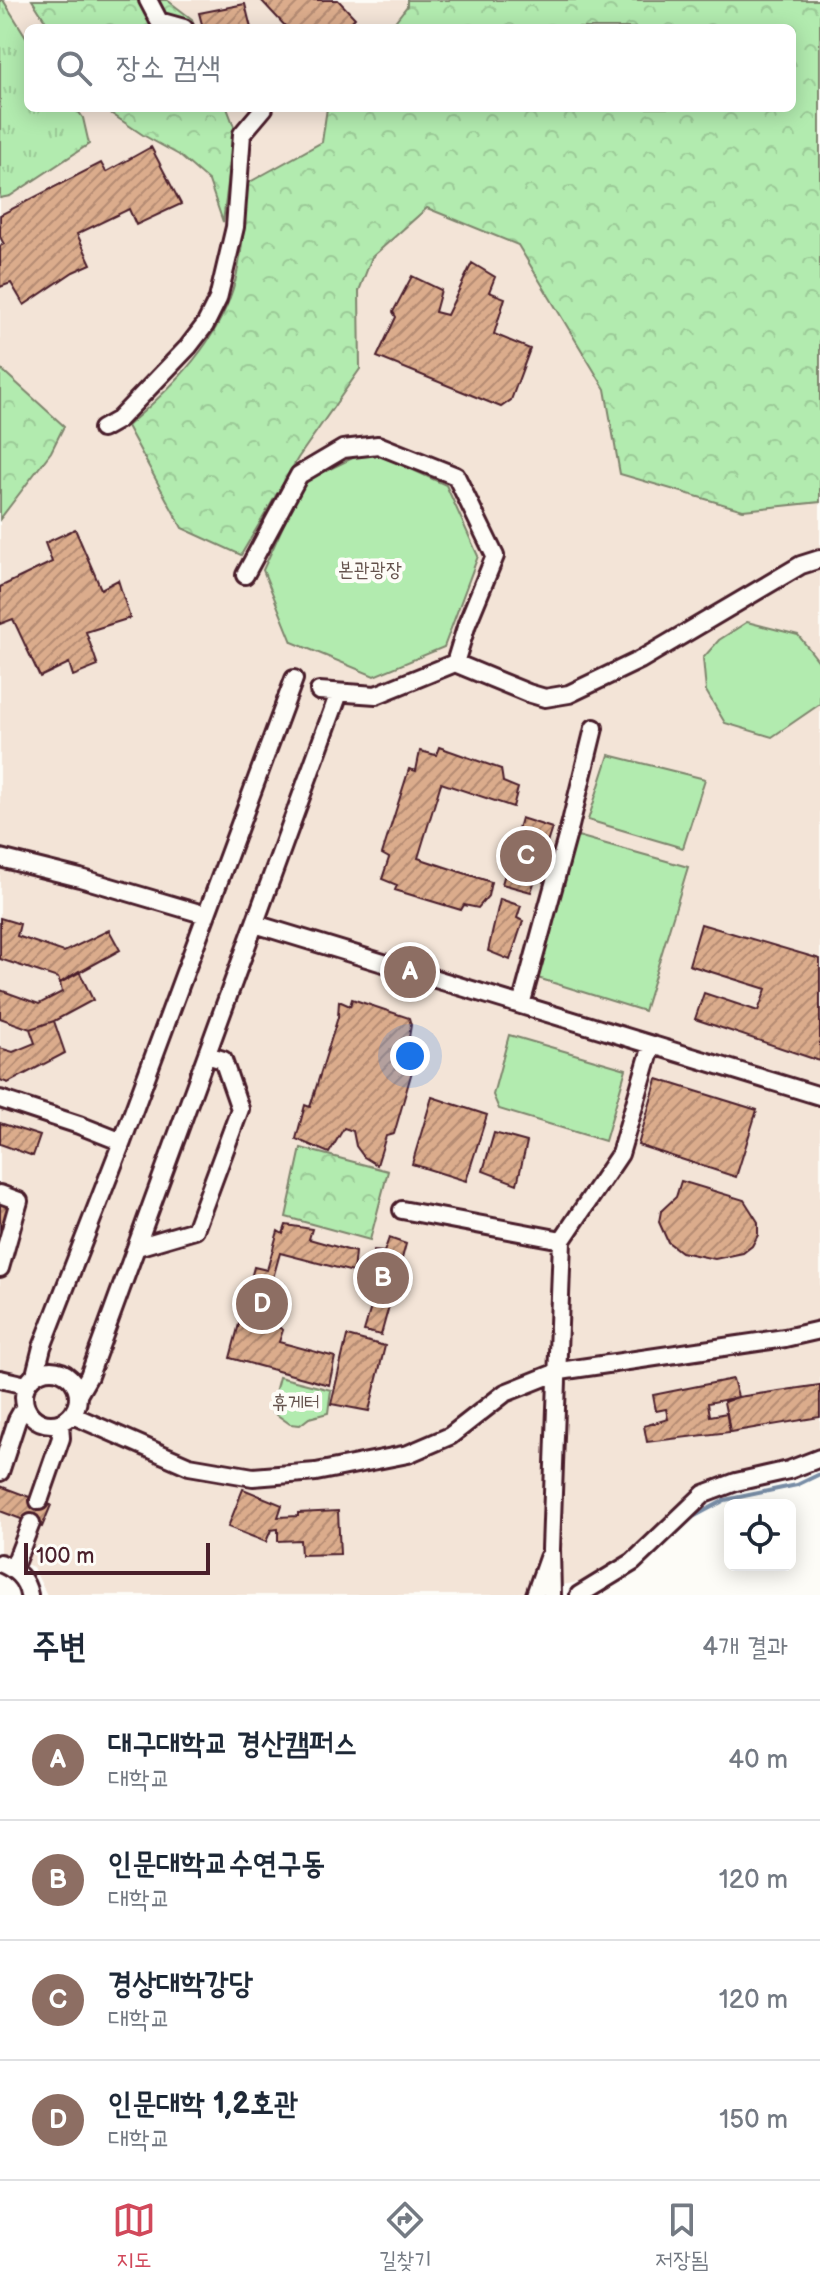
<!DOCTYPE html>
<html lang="ko">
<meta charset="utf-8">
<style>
:root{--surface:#fff;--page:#f6f6f7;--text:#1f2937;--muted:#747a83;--line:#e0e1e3;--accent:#d1495b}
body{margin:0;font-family:"Balsamiq Sans","Poor Story",sans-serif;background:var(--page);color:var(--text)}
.controls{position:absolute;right:24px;bottom:24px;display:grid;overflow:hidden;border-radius:12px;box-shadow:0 4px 20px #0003}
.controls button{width:72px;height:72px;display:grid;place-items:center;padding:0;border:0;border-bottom:2px solid var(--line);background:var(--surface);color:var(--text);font:40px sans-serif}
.scale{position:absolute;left:24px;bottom:20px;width:186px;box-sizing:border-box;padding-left:8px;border:4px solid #4a1f2b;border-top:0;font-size:22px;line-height:28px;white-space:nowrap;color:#4a1f2b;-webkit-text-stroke:6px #fdfcf7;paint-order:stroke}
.you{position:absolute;left:410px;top:1056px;width:28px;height:28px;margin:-20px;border:6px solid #fff;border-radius:50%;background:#1a73e8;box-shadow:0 0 0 12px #1a73e833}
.badge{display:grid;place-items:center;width:52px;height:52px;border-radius:50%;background:var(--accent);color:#fff;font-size:26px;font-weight:700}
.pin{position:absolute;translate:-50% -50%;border:4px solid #fff;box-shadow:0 2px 8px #0006}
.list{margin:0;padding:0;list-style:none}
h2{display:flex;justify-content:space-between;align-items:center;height:104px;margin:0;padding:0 32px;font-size:34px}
h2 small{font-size:26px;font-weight:400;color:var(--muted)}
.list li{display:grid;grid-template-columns:52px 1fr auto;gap:24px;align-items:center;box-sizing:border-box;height:120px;padding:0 32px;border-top:2px solid var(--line)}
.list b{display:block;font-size:30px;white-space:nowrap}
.list p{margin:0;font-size:26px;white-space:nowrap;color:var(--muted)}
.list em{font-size:26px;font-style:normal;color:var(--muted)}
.icon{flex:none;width:44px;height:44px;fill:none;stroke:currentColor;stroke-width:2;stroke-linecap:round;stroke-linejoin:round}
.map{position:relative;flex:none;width:820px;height:1595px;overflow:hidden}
.search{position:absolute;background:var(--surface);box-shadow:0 4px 20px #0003;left:24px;right:24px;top:24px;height:88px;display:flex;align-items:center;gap:20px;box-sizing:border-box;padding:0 28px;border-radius:12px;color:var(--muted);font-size:30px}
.sheet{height:584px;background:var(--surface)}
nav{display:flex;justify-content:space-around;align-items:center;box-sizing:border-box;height:112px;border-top:2px solid var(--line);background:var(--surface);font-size:22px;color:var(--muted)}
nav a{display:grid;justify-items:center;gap:4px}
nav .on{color:var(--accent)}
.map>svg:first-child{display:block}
</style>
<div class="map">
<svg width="820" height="1595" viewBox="0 0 820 1595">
<defs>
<pattern id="grass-tufts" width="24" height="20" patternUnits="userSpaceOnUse" patternTransform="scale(2)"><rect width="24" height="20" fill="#b2ebaf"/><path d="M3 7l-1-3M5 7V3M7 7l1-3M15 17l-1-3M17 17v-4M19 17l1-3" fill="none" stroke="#9bc997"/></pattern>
<pattern id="forest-crowns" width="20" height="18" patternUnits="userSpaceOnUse" patternTransform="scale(2)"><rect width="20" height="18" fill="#b2ebaf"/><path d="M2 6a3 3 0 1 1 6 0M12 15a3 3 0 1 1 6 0" fill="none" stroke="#9bc997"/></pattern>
<pattern id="building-hatch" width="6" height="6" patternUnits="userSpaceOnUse" patternTransform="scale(2)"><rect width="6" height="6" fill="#dbac8c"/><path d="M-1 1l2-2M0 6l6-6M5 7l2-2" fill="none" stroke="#b48b73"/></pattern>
</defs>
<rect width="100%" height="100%" fill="#fdfcf7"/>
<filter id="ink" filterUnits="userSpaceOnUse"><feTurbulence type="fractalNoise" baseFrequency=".0125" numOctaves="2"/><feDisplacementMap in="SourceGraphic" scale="16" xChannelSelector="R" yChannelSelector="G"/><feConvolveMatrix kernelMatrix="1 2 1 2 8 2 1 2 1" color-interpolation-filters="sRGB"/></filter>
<g filter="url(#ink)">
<path fill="#f3e4d7" d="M0,0H677L683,28H28V108H701L820,495V1449L770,1466L741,1470L692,1490L626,1561L595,1579L508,1595H47L33,1567L0,1553Z"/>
<path fill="url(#grass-tufts)" stroke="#7e856d" stroke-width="2" d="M0,0H3L28,40V108H76L83,118L89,144L10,196L0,198Z"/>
<path fill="url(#forest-crowns)" stroke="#7e856d" stroke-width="2" d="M32,0H167L192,19L195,28H50Z
M407,0H820V502L743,510L620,474L605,389L518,245L427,208L372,257L359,291L360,369L298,458L241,555L182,528L127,426C167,392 210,351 229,300C243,264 244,221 248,183L322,142L327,108H792V28H390L407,6Z
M103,108H227L235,129L223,222L209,181L179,155L143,135Z
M0,368L64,426L51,452L0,519Z
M301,1148L388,1171L370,1240L286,1217Z"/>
<path fill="#b2ebaf" stroke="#7e856d" stroke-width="2" d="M369,450L446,485L478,556L444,647L374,676L292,642L263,570L303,482Z
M747,622L798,635L820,663V704L772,737L725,723L706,691L703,658L719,640Z
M609,755L705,779L683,848L588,820Z
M567,833L688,867L644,1011L528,975Z
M509,1035L626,1069L605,1141L499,1109L493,1095Z
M279,1377L331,1390L328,1413L309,1418L300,1425L290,1424L273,1412V1400Z"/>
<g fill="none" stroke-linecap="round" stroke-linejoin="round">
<path stroke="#788da6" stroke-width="4" d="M638,1569L693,1517L725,1500L797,1485L820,1474"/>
</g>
<path fill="url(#building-hatch)" stroke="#4a1f2b" stroke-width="2" d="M261,0H338L355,18L346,28H287Z
M245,4L251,28H203L199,13Z
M151,147L181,204L136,225L129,209L77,234L91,264L73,272L24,305L11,283L0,287V246L4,244L0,237V215L101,163L106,172Z
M472,263L495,277L489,292L505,298L494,334L530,349L511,400L501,407L377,357L396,317L393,312L412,276L441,290L435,312L447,315Z
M75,529L101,589L118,580L130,618L86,632L98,666L73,676L69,663L40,677L13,619L0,624V587L52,562L45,543Z
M439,747L501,769L503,782L518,788L513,807L441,783L418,858L491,882L488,896L478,908L464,905L461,910L395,890L397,885L382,879L389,858L382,854L409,769L416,771L420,751L436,755Z
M521,818L552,828L531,892L502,884Z
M500,899L521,906L517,918L523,921L510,960L488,951Z
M0,918L20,924L17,936L64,952L109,930L120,950L60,983L58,978L0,959Z
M701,924L820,959V1061L695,1019L704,993L758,1011L766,989L689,965Z
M79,971L93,1000L54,1021L30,1029L0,1018V990L39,1004L62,992L60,983Z
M352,999L409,1018L411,1025L408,1044L419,1047L394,1134L386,1136L377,1165L364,1157L356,1146L353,1131L344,1128L329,1153L296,1139L305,1105L310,1107L338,1017L339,1001L350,1006Z
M54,1021L65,1053L8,1083L0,1080V1048L13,1052L35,1043L30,1029Z
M657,1079L757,1110L736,1177L638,1145Z
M432,1097L487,1115L466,1181L412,1164Z
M0,1123L40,1136L33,1156L0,1144Z
M494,1133L527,1142L517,1184L483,1171Z
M681,1181L744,1200L758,1222V1235L752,1246L743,1253L715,1259L681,1252L668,1242L659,1222L661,1211L676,1197Z
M0,1203L13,1207L5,1232L0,1230Z
M286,1225L312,1229L309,1239L355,1252L353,1272L280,1253L273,1278L284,1284L275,1325L283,1330L279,1342L335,1357L329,1385L230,1358L254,1267L267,1270L278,1231L283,1234Z
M389,1238L406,1244L381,1335L364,1331L376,1290L368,1288L374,1251L384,1252Z
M347,1336L385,1346L369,1411L331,1404Z
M733,1379L738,1397L708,1403L710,1416L727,1413L730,1432L647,1442L644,1426L668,1419L666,1409L656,1411L653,1395Z
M820,1385V1417L730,1432L724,1402L738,1397Z
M0,1486L51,1505L42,1527L0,1511Z
M243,1489L282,1505L278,1517L298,1516V1513L338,1511L340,1554L301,1555L300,1540L278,1541V1529L271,1530L266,1542L228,1527Z"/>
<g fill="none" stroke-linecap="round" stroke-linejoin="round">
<g stroke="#4a1f2b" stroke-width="22">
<path id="minor" d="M148,0L159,21L184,28
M102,429L118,420L188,347L205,325L218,299L235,227L242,134L264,108
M245,575L299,475L343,449L378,445L456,476L495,556L467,624L455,663
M319,691L376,695L455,663L528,693L545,698L569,694L640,660L801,565L820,559
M0,858L80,878L206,915
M255,924L820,1096
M521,1005L570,826L594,728
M0,1099L79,1125L122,1142
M0,1194L19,1201L0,1268
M402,1210L562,1240
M137,1247L195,1230L240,1109L223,1060L207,1055
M24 1397a27 27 0 1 1 54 0a27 27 0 1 1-54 0Z
M35,1375L42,1347L122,1142L294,679
M0,1379L26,1385
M78,1395L89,1376L339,693
M72,1415L189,1466L253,1477L316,1472L408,1454L450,1436L505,1393L560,1371L785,1338L820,1330
M0,1472L17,1420L25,1406
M39,1501L61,1438L60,1423
M0,1563C15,1569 26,1578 29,1595
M13,1569L31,1523
M535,1595L548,1558
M552,1595L551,1549L562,1240L620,1154L652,1045
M579,1595L633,1562L704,1494L736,1482L789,1470L820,1458"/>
</g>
<use href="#minor" stroke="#fdfcf7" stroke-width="16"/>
</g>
</g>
<g text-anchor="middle" stroke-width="8" stroke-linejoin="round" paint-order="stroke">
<g font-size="20" fill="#64524c" stroke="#fdfcf7">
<text x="370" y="576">본관광장</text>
<text x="296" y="1409">휴게터</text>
</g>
</g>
</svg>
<div class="controls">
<button><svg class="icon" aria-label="locate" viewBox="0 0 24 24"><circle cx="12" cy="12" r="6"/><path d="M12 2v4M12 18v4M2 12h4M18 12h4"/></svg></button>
</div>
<div class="scale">100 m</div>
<div class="you"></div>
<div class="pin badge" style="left:410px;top:972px;background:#8d6e63">A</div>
<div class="pin badge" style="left:383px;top:1278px;background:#8d6e63">B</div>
<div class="pin badge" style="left:526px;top:856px;background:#8d6e63">C</div>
<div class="pin badge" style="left:262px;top:1304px;background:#8d6e63">D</div>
<div class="search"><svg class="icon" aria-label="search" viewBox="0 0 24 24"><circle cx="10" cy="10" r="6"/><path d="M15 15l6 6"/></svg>장소 검색</div>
</div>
<section class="sheet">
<h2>주변<small>4개 결과</small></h2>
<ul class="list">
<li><span class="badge" style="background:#8d6e63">A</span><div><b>대구대학교 경산캠퍼스</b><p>대학교</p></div><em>40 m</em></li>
<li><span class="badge" style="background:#8d6e63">B</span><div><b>인문대학교수연구동</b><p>대학교</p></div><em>120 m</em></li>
<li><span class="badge" style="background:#8d6e63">C</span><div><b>경상대학강당</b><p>대학교</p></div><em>120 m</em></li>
<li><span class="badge" style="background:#8d6e63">D</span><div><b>인문대학 1,2호관</b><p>대학교</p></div><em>150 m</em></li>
</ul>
</section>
<nav>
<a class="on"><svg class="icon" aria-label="map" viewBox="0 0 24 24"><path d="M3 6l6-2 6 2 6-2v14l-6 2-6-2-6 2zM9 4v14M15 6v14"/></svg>지도</a>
<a><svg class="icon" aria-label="directions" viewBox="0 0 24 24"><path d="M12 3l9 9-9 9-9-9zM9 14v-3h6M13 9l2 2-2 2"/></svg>길찾기</a>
<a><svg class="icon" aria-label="saved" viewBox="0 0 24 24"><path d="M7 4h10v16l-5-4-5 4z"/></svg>저장됨</a>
</nav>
